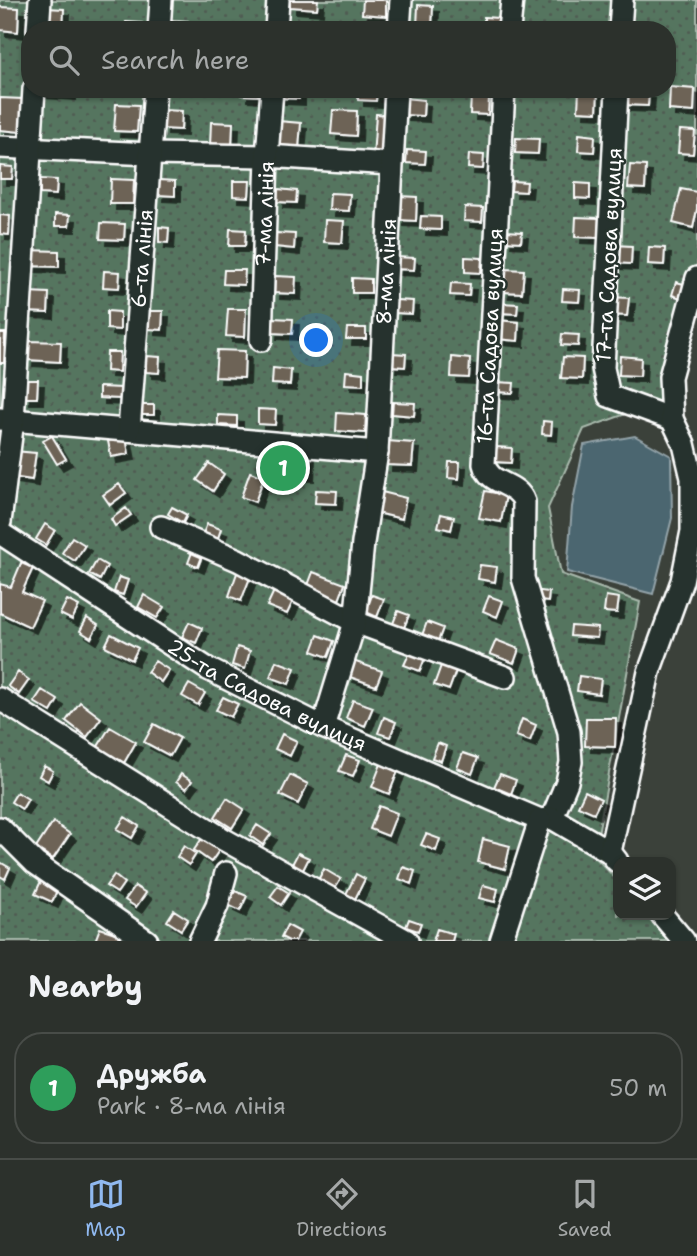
<!DOCTYPE html>
<meta charset="utf-8">
<style>
:root{--surface:#2c312c;--page:#383d38;--text:#f1f3f6;--muted:#a6a9a9;--line:#484c48;--accent:#90b9f0}
body{margin:0;font-family:"Shantell Sans",sans-serif;background:var(--page);color:var(--text)}
.controls{position:absolute;right:21px;bottom:21px;display:grid;overflow:hidden;border-radius:14px;box-shadow:0 2px 5px #0004}
.controls button{width:63px;height:63px;display:grid;place-items:center;padding:0;border:0;border-bottom:2px solid var(--line);background:var(--surface);color:var(--text);font:35px sans-serif}
.you{position:absolute;left:317px;top:341px;width:24px;height:24px;margin:-18px;border:5px solid #fff;border-radius:50%;background:#1a73e8;box-shadow:0 0 0 10px #1a73e833}
.badge{display:grid;place-items:center;width:46px;height:46px;border-radius:50%;background:var(--accent);color:#fff;font-size:23px;font-weight:700}
.pin{position:absolute;translate:-50% -50%;border:4px solid #fff;box-shadow:0 2px 7px #0006}
.list{margin:0;padding:0;list-style:none}
h2{display:flex;justify-content:space-between;align-items:center;height:91px;margin:0;padding:0 28px;font-size:30px}
h2 small{font-size:23px;font-weight:400;color:var(--muted)}
.list li{display:grid;grid-template-columns:46px 1fr auto;gap:21px;align-items:center;box-sizing:border-box;height:112px;margin:0 14px 14px;padding:0 14px;border:2px solid var(--line);border-radius:28px}
.list b{display:block;font-size:26px;white-space:nowrap}
.list p{margin:0;font-size:23px;white-space:nowrap;color:var(--muted)}
.list em{font-size:23px;font-style:normal;color:var(--muted)}
.icon{flex:none;width:38px;height:38px;fill:none;stroke:currentColor;stroke-width:2;stroke-linecap:round;stroke-linejoin:round}
.map{position:relative;flex:none;width:697px;height:941px;overflow:hidden}
.search{position:absolute;background:var(--surface);box-shadow:0 2px 5px #0004;left:21px;right:21px;top:21px;height:77px;display:flex;align-items:center;gap:18px;box-sizing:border-box;padding:0 24px;border-radius:28px;color:var(--muted);font-size:26px}
.sheet{height:217px;background:var(--surface)}
nav{display:flex;justify-content:space-around;align-items:center;box-sizing:border-box;height:98px;border-top:2px solid var(--line);background:var(--surface);font-size:19px;color:var(--muted)}
nav a{display:grid;justify-items:center;gap:4px}
nav .on{color:var(--accent)}
.map>svg:first-child{display:block}
</style>
<div class="map">
<svg width="697" height="941" viewBox="0 0 697 941">
<defs>
<pattern id="park-dots" width="8" height="8" patternUnits="userSpaceOnUse" patternTransform="scale(1.75)"><rect width="8" height="8" fill="#55755e"/><path d="M2 2h.1M6 6h.1" fill="none" stroke="#505c53" stroke-width="1.8" stroke-linecap="round"/></pattern>
<filter id="shadow"><feDropShadow dx="6" dy="6" stdDeviation="0" flood-color="#0009"/></filter>
</defs>
<rect width="100%" height="100%" fill="#3b413a"/>
<filter id="ink" filterUnits="userSpaceOnUse"><feTurbulence type="fractalNoise" baseFrequency=".0143" numOctaves="2"/><feDisplacementMap in="SourceGraphic" scale="14" xChannelSelector="R" yChannelSelector="G"/><feConvolveMatrix kernelMatrix="1 2 1 2 8 2 1 2 1" color-interpolation-filters="sRGB"/></filter>
<g filter="url(#ink)">
<path fill="url(#park-dots)" stroke="#aabaae" stroke-width="2" fill-rule="evenodd" d="M0,0H697V305L670,398L584,429L548,508L561,574L640,602L594,856L618,881V915H652L678,941H0ZM30,30H667V89H30Z"/>
<path fill="#4b6670" stroke="#93a3a9" stroke-width="2" d="M635,436L671,456L672,518L653,594L567,572L572,507L584,445Z"/>
<path fill="#6d6357" stroke="#fff" stroke-width="2" filter="url(#shadow)" d="M290,0H318L317,9L290,7Z
M363,0H386V16L362,14Z
M418,5L433,6L432,28L417,27Z
M0,7L19,8L18,32L0,30Z
M46,8L64,9L63,30H45Z
M484,17L498,18L497,30H484Z
M171,20L188,21V30H170Z
M126,22L142,23L141,30H125Z
M244,25L261,26V30H244Z
M670,87L695,89L694,112L669,110Z
M40,89H70V94L40,92Z
M242,89H258V96L242,95Z
M280,89H299V99L279,98Z
M358,89H377L376,101L358,100Z
M579,89H598L597,112L578,111Z
M625,91L649,93L648,106L624,105Z
M471,97L489,98L488,115L470,114Z
M0,98L23,99L21,132L0,130Z
M404,98L424,100L423,116L403,115Z
M116,104L139,105L137,132L114,131Z
M163,110L182,111L181,130L162,129Z
M333,110L357,111L356,136L331,134Z
M376,114L390,115L387,159L373,158Z
M278,121L301,123L299,148L276,147Z
M211,122L233,123L232,147L210,146Z
M680,130L695,131L693,154L678,153Z
M579,134L595,136L594,152L578,151Z
M516,138L539,139L538,154L515,153Z
M407,150L426,151L425,164L406,163Z
M469,154L484,155L483,169L468,168Z
M630,165L646,166L645,189L628,188Z
M0,166L13,167L12,179H0Z
M40,179L57,180L56,195L40,194Z
M111,179L134,180L133,204H110Z
M159,180L175,181V196L158,195Z
M233,181H250L249,197L233,196Z
M512,181L527,182L526,192L511,191Z
M575,183L590,184V199L575,198Z
M278,189L297,191L296,203L277,202Z
M681,189L697,192V209L693,228L673,223Z
M330,193L350,194L349,211L329,210Z
M399,196L417,197L416,221L398,220Z
M465,207L483,208L482,222L464,221Z
M55,214L70,215L69,226H55Z
M0,215L10,216L9,235L0,234Z
M421,216L441,217V230L420,229Z
M576,217L599,218L598,238L575,237Z
M325,220L344,221L342,243L324,242Z
M101,223L125,224L124,240L100,239Z
M159,227L169,228L168,243L159,242Z
M230,229L246,230L245,246H229Z
M506,231L522,232L521,242L505,241Z
M276,233L295,234L294,249L275,247Z
M614,245L632,246L631,264L613,263Z
M649,247L665,248L664,265L648,264Z
M26,250L59,251V267L26,266Z
M395,257L415,258L414,270L394,269Z
M465,257L482,258L481,273L465,272Z
M505,269L524,270L522,293L503,292Z
M224,270H245L244,285L223,284Z
M104,271L120,272L119,288L103,287Z
M275,276L296,277L295,294L274,293Z
M352,278L371,279V293H352Z
M676,282L688,285L684,299L672,295Z
M451,283L470,284L469,296L450,295Z
M563,289L580,290L579,302L562,301Z
M27,292L49,293L48,313L26,312Z
M611,297L629,298L627,316L610,315Z
M396,300L413,301L412,314L395,313Z
M501,303L518,304L517,314L500,313Z
M228,309H246L245,337L226,336Z
M107,311L120,312V330L107,329Z
M149,311H163L162,330L149,329Z
M272,318L293,319L292,334L271,333Z
M498,320L519,322L518,341L497,339Z
M347,328H366V339H346Z
M0,333H5L4,363H0Z
M562,334L579,335L578,346L561,345Z
M28,341L61,342L60,362L27,360Z
M217,350L245,351L244,378L215,377Z
M107,352H120L119,372L106,371Z
M391,353L406,354L405,367L390,366Z
M146,356L160,357L159,373L146,372Z
M620,356L641,358L640,376L619,375Z
M452,357L470,359L469,378L451,377Z
M563,357L583,358L582,379L561,378Z
M273,368L291,370L290,385L272,384Z
M346,371L363,373V385L345,384Z
M24,380H38L37,398H24Z
M496,382L514,383L513,393L496,392Z
M99,387L122,388L121,399L99,398Z
M393,402L415,403L414,416L392,414Z
M139,405H154V415H138Z
M258,409L276,410L275,425L258,424Z
M337,413L366,415L365,433L336,431Z
M218,415L237,416V426L218,425Z
M543,421L552,422L551,435L542,434Z
M52,436L66,459L57,464L43,441Z
M126,438L129,454L111,457L108,441Z
M387,441L414,443L412,466L386,465Z
M495,447L512,448L511,463L494,462Z
M14,451L36,453L32,480L11,477Z
M282,452L309,453L308,475L282,474Z
M449,462H460L459,479L448,478Z
M209,463L224,474L213,491L197,480Z
M250,472L264,477L255,502L241,497Z
M119,484L126,493L110,505L103,495Z
M316,490L337,491L336,504L315,503Z
M378,491L406,498L402,519L373,512Z
M485,491L506,495L501,522L479,518Z
M172,507L187,515L183,523L168,514Z
M126,508L131,515L115,526L111,519Z
M441,514L454,517L451,530L438,527Z
M45,524L55,530L46,545L36,539Z
M207,524L221,529L217,541L202,536Z
M72,537L85,545L75,561L62,553Z
M194,547L204,551L198,567L188,563Z
M97,560L107,566L100,580L89,574Z
M21,563L33,568L22,592L42,601L30,627L0,613V584L11,587Z
M480,565L497,567L495,582L478,579Z
M238,570L251,575L241,601L229,596Z
M313,572L345,584L339,600L307,588Z
M119,577L128,580L123,595L114,592Z
M533,590L549,592L548,602L532,600Z
M274,591L294,599L287,614L267,606Z
M144,595L164,607L157,618L138,607Z
M372,595L384,599L377,617L366,612Z
M489,596L503,601L497,617L483,611Z
M606,596L619,598L617,613L604,612Z
M67,600L79,606L72,620L60,614Z
M398,611L409,615L403,630L392,626Z
M87,618L98,625L91,638L80,631Z
M189,622L202,628L196,643L182,637Z
M427,622L443,628L437,644L421,638Z
M571,626L598,628L597,638L570,636Z
M111,634L138,648L132,660L105,646Z
M318,635L334,641L328,657L312,651Z
M496,640L519,649L514,663L490,654Z
M237,647L250,651L245,669L232,665Z
M410,652L425,658L420,671L404,665Z
M155,661L169,670L161,682L147,672Z
M276,661L295,668L289,684L270,677Z
M353,661L382,671L376,686L347,676Z
M442,663L457,668L449,690L434,685Z
M18,672L29,680L19,694L8,686Z
M579,676L601,679L599,694L577,691Z
M189,684L205,693L198,705L182,696Z
M42,690L58,700L51,712L34,702Z
M223,697L238,704L231,717L216,710Z
M353,700L373,707L365,726L346,718Z
M80,702L101,718L87,737L66,721Z
M384,717L396,722L390,737L378,733Z
M586,718H616L615,747L585,746Z
M522,719L536,725L530,741L516,736Z
M154,724L180,738L170,756L144,742Z
M110,727L136,742L124,763L97,748Z
M282,734L297,741L290,756L275,749Z
M438,743L446,746L441,761L432,758Z
M463,753L478,758L472,774L457,768Z
M346,755L360,760L353,776L339,771Z
M381,764L398,771L389,794L372,787Z
M44,766L53,771L48,781L39,776Z
M181,774L192,781L186,789L176,782Z
M500,774L516,780L511,794L494,787Z
M290,775L308,784L298,804L280,795Z
M585,791L601,799L594,813L578,806Z
M17,792L28,799L22,809L11,802Z
M227,798L244,809L232,828L215,817Z
M379,806L397,813L388,836L370,829Z
M125,817L139,826L132,838L117,829Z
M53,822L70,834L53,859L36,848Z
M257,825L271,834L263,845L250,836Z
M426,834L440,839L436,851L421,845Z
M203,837L220,849L211,862L194,850Z
M483,839L510,846L505,869L478,862Z
M184,846L196,854L189,865L177,857Z
M298,853L309,858L301,874L290,868Z
M0,862L10,868L5,879L0,876Z
M403,867L415,871L411,884L399,879Z
M324,869L341,879L334,890L318,880Z
M356,874L365,879L355,899L346,894Z
M114,875L124,883L117,893L106,886Z
M41,881L58,888L52,902L35,894Z
M483,885L498,889L495,902L479,898Z
M135,886L146,893L136,907L125,900Z
M278,886L289,893L281,905L270,897Z
M235,891L247,896L240,911L228,905Z
M174,910L188,919L181,930L167,921Z
M409,919L421,923L418,931L406,927Z
M287,925L300,932L295,941H289L281,937Z
M100,928L124,936L122,941H95Z
M437,929L454,934L452,941H433Z"/>
<g fill="none" stroke-linecap="round" stroke-linejoin="round">
<g stroke="#fff" stroke-width="26">
<g id="minor">
<path d="M38,30L40,0"/>
<path d="M159,30L161,0"/>
<path d="M276,30L278,0"/>
<path d="M399,30L401,0"/>
<path d="M509,30L512,0"/>
<path d="M620,30L622,0"/>
<path d="M504,89L484,464C489,486 517,481 524,502L523,578L569,732L571,762L567,782L552,818"/>
<path d="M617,89L603,368L609,396L672,419"/>
<path d="M0,147L151,154L267,156L391,164"/>
<path id="s1" d="M261,340L267,156L272,89"/>
<path d="M0,419L377,452"/>
<path id="s2" d="M129,430L155,89"/>
<path d="M0,522L13,420L34,89"/>
<path d="M161,527L238,560L355,622L505,677"/>
<path id="s3" d="M0,533L208,669L323,727L540,820L552,818"/>
<path d="M0,699L223,839L407,941"/>
<path id="s4" d="M323,727L355,622L363,543L377,452L396,89"/>
<path d="M552,818L610,852L617,861"/>
<path d="M0,828L35,863L147,941"/>
<path d="M610,852L649,672L682,581L692,531V478L684,444L672,419L670,377L697,278"/>
<path d="M662,915L684,941"/>
<path d="M200,941L217,906L226,873"/>
<path d="M501,941L540,820"/>
</g>
</g>
<use href="#minor" stroke="#26332d" stroke-width="21"/>
</g>
</g>
<g text-anchor="middle" stroke-width="5" stroke-linejoin="round" paint-order="stroke">
<g font-size="21" fill="#fff" stroke="#26332d">
<text dy="7" stroke="none"><textPath href="#s1" startOffset="126">7-ма лінія</textPath></text>
<text transform="translate(609 255) rotate(-87)" y="7">17-та Садова вулиця</text>
<text dy="7" stroke="none"><textPath href="#s2" startOffset="172">6-та лінія</textPath></text>
<text dy="7" stroke="none"><textPath href="#s4" startOffset="462">8-ма лінія</textPath></text>
<text transform="translate(490 336) rotate(-87)" y="7">16-та Садова вулиця</text>
<text dy="7" stroke="none"><textPath href="#s3" startOffset="313">25-та Садова вулиця</textPath></text>
</g>
</g>
</svg>
<div class="controls">
<button><svg class="icon" aria-label="layers" viewBox="0 0 24 24"><path d="M12 4l9 5-9 5-9-5zM3 14l9 5 9-5"/></svg></button>
</div>
<div class="you"></div>
<div class="pin badge" style="left:283px;top:468px;background:#2e9e5b">1</div>
<div class="search"><svg class="icon" aria-label="search" viewBox="0 0 24 24"><circle cx="10" cy="10" r="6"/><path d="M15 15l6 6"/></svg>Search here</div>
</div>
<section class="sheet">
<h2>Nearby<small></small></h2>
<ul class="list">
<li><span class="badge" style="background:#2e9e5b">1</span><div><b>Дружба</b><p>Park · 8-ма лінія</p></div><em>50 m</em></li>
</ul>
</section>
<nav>
<a class="on"><svg class="icon" aria-label="map" viewBox="0 0 24 24"><path d="M3 6l6-2 6 2 6-2v14l-6 2-6-2-6 2zM9 4v14M15 6v14"/></svg>Map</a>
<a><svg class="icon" aria-label="directions" viewBox="0 0 24 24"><path d="M12 3l9 9-9 9-9-9zM9 14v-3h6M13 9l2 2-2 2"/></svg>Directions</a>
<a><svg class="icon" aria-label="saved" viewBox="0 0 24 24"><path d="M7 4h10v16l-5-4-5 4z"/></svg>Saved</a>
</nav>
